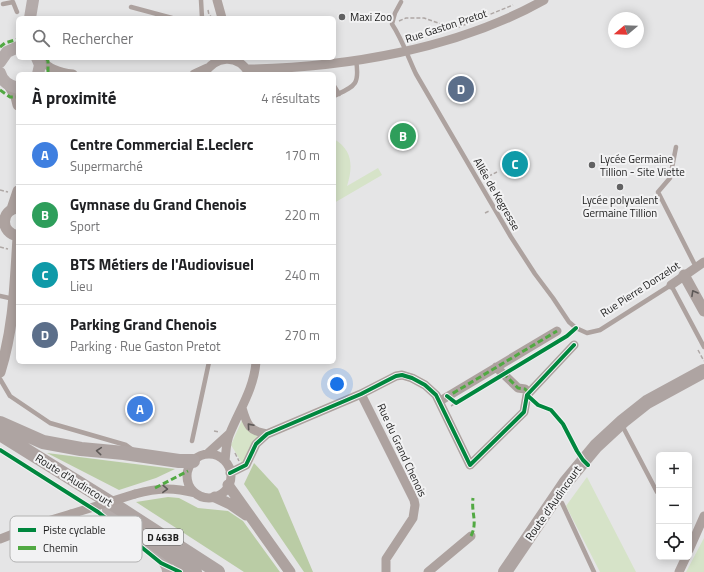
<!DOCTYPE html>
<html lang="fr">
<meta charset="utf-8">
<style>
:root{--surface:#fff;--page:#f2f2f2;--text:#202124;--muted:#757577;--line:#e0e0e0;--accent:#0f766e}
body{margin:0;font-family:"Titillium Web",sans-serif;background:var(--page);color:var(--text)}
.controls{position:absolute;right:12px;bottom:12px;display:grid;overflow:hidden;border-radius:6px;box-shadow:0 2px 10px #0003}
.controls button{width:36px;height:36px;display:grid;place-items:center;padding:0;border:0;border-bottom:1px solid var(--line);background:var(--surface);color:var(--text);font:20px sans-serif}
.compass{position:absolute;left:608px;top:12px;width:36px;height:36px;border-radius:50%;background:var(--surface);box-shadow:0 2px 10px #0003;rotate:251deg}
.you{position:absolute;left:337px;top:384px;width:14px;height:14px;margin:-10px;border:3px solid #fff;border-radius:50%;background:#1a73e8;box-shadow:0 0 0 6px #1a73e833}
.badge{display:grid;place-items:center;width:26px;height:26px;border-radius:50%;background:var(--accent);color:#fff;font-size:13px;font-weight:700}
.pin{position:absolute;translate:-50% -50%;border:2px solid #fff;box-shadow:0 1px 4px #0006}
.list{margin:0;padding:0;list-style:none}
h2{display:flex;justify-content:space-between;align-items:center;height:52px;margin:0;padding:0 16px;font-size:17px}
h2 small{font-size:13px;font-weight:400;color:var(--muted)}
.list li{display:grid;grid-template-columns:26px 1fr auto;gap:12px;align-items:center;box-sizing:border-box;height:60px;padding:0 16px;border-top:1px solid var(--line)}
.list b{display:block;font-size:15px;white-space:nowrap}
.list p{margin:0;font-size:13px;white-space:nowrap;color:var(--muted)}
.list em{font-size:13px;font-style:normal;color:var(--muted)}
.icon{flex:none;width:22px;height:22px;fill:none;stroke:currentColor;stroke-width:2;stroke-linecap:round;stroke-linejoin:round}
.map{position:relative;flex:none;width:704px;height:572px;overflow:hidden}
.search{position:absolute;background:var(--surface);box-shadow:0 2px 10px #0003;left:16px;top:16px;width:320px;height:44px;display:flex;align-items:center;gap:10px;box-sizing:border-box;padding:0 14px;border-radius:6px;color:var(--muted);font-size:15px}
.panel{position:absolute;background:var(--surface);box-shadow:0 2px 10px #0003;left:16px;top:72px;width:320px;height:292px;border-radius:6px}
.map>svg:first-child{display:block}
</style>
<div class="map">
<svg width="704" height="572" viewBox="0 0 704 572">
<rect width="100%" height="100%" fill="#e5e5e6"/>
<path fill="#d6e3c8" d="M334,139C353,150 353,167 347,186L378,168L382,175L334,203Z
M242,420L258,436L242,463L231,445Z
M587,477L636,572H600L566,506Z
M704,538V572H686Z"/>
<path fill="#bacca5" d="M47,453L175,469L156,478L119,490Z
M254,463L278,489L313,572H304L244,484Z
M168,497L179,498L198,508L228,511L243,521L280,572H244L136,502Z"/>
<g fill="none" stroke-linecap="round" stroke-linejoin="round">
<path stroke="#aea7a5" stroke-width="1.5" stroke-dasharray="4 2" stroke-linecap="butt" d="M208,10L209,15L213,18
M399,21L406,18H424L444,25L459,27L513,5
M483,179L497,172
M0,190L8,192
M485,213L489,211
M0,247L8,249
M698,350L704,361
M451,406L456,403
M214,431L220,432
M235,453L239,461"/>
<path stroke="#ada29f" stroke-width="4.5" d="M201,0L202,18
M401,2L395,13L392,24C402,39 408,57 416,74L511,237L535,274L553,298L569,322L576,328L587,333L600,330L671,285L704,347
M3,4L13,2L17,12
M131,7L172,18
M334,86L339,94
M334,96C355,86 360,85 356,60
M676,147L670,178L658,192L696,267
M0,296L14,299
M0,379L10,396L50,423L126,445L133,450
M624,429L657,492
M192,441L209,362
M562,503L594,572"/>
<path stroke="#ada29f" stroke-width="9" d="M217,0L222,18
M38,58C49,68 58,73 73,74
M246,69C345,68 457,49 544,0
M194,74L207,68
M204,74C215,56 237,53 249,73
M671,285L704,262
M496,367L518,388L525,389L529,393
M361,394L414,500L415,505L413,518L386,559V572
M440,401L557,331
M242,408C247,425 249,431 267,434
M207,454L229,434
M187 476a22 22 0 1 1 44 0a22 22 0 1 1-44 0Z
M225,461C226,452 226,441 230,433C240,409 254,388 256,362
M230,473L246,465L256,444L267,434L361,394L396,376L402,375L412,378L425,385L436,395L470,465L524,412L527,395L574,345
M135,494C158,488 172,487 195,493
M0,539L41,523L71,514
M689,550L704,516
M428,572L471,536
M679,572L686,557"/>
<path stroke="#ada29f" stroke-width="11" d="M9,85L16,97L18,105
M18,208C0,210 0,233 18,236
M12,209L18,191
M684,275L704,311
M0,372C14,328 15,283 18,238
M228,485L290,572
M215,497L230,504L246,515"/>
<path stroke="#b4abaa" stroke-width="12" d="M30,18L33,0
M37,58L40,65L38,74
M0,62L7,52L18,47
M0,73C2,81 9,86 18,88
M108,510C120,521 169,557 168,572"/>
<path stroke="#aea4a2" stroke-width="14" d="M0,423L43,442L81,449L124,453L179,461H193
M0,434L119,508L218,572
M130,526L195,572
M505,572L566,482L596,446L623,421L647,402L704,371"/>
<path stroke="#ada29f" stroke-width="9" d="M71,514L135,494"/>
<path stroke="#52a943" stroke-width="3" stroke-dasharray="6 3" stroke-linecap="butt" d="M0,47L5,43L18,39
M46,58L48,61V74
M0,90L10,97H18
M503,373L518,388L525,389L529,393
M445,398L557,331
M155,488L188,471
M471,536C478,522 471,513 473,498"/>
<g stroke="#f2f2f3" stroke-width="6">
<path id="cycleway" d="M527,395L538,405L551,410L563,424L577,451L583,460L588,465
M447,396L456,403L567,336L576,328
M0,450L98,512L161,563L180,572
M230,473L246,465L256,444L267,434L361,394L396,376L402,375L412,378L425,385L436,395L470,465L524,412L527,395L574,345"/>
</g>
<use href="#cycleway" stroke="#00873e" stroke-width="4"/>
</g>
<defs><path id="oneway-chevron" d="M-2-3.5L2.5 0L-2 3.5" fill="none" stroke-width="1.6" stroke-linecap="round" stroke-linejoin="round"/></defs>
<g stroke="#5d5857">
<use href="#oneway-chevron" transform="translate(694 293) rotate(-119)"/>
<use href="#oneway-chevron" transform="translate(250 426) rotate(-131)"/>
<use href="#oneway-chevron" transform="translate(165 489) rotate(2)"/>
</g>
<use stroke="#5e5958" href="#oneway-chevron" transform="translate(99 451) rotate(-175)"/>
<g fill="#626263" stroke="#f2f2f3" stroke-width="1.5">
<circle cx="342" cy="17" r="4"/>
<circle cx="592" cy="165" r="4"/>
<circle cx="620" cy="187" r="4"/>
</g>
<g text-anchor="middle" stroke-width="4" stroke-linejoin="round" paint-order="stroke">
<rect fill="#f2f2f3" stroke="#5c5c5c" stroke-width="1" x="143" y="529" width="40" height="16" rx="3"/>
<g font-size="10" font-weight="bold" fill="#1c1c1c">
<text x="163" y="541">D 463B</text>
</g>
<g font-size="11" fill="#1c1c1c" stroke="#f2f2f3" text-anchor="start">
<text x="350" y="21">Maxi Zoo</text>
<text x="600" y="163">Lycée Germaine<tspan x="600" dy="13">Tillion - Site Viette</tspan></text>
<text x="620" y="204" text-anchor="middle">Lycée polyvalent<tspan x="620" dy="13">Germaine Tillion</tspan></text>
</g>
<g font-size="11" fill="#1c1c1c" stroke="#f2f2f3">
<text transform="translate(446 26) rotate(-18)" y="4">Rue Gaston Pretot</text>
<text transform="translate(497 194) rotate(60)" y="4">Allée de Kegresse</text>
<text transform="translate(640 289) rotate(-33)" y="4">Rue Pierre Donzelot</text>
<text transform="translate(402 450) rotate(65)" y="4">Rue du Grand Chenois</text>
<text transform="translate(74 480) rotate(32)" y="4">Route d'Audincourt</text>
<text transform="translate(553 503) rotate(-55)" y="4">Route d'Audincourt</text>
</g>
</g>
<rect x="10" y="516" width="132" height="46" rx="6" fill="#f2f2f3" stroke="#b2b2b2" stroke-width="1"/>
<rect x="18" y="528" width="18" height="4" fill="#00873e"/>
<rect x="18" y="546" width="18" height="4" fill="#52a943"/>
<g font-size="11" fill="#1c1c1c">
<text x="43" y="534">Piste cyclable</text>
<text x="43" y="552">Chemin</text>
</g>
</svg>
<div class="controls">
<button>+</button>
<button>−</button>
<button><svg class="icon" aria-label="locate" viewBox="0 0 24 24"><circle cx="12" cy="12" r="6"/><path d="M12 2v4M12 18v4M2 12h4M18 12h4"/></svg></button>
</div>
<svg class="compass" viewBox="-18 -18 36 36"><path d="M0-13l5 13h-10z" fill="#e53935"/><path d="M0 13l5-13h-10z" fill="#757577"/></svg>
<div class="you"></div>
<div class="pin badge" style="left:140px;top:409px;background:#3f7fe0">A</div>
<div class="pin badge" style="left:403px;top:136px;background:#2e9e5b">B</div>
<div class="pin badge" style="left:515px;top:164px;background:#0f9aa8">C</div>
<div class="pin badge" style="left:461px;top:89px;background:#5c6f8a">D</div>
<div class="search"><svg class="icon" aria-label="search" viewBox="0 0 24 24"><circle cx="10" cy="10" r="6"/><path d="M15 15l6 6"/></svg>Rechercher</div>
<section class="panel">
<h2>À proximité<small>4 résultats</small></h2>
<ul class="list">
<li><span class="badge" style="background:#3f7fe0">A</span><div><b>Centre Commercial E.Leclerc</b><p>Supermarché</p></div><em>170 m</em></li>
<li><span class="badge" style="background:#2e9e5b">B</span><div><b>Gymnase du Grand Chenois</b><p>Sport</p></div><em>220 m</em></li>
<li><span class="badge" style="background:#0f9aa8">C</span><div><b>BTS Métiers de l'Audiovisuel</b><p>Lieu</p></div><em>240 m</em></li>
<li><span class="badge" style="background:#5c6f8a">D</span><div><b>Parking Grand Chenois</b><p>Parking · Rue Gaston Pretot</p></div><em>270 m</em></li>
</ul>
</section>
</div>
